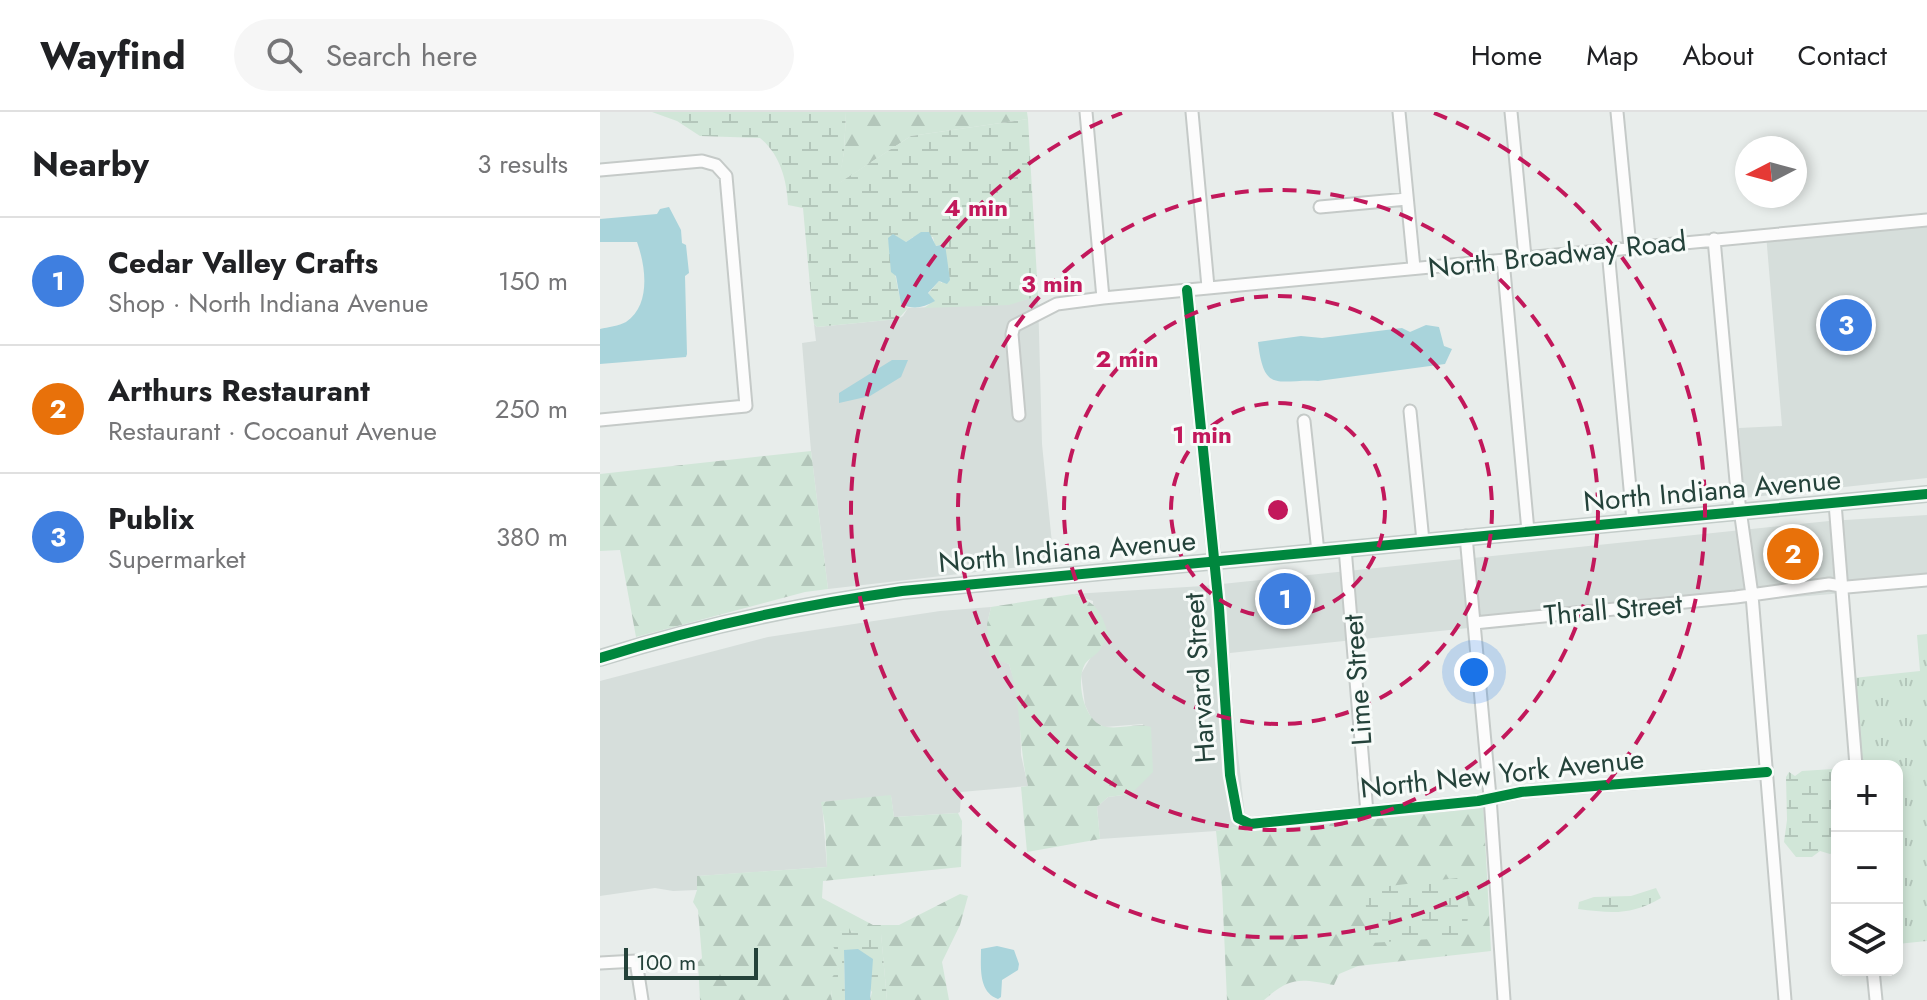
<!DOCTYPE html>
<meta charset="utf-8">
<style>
:root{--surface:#fff;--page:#f6f6f6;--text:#202124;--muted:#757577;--line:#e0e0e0;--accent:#697e78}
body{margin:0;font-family:Jost,sans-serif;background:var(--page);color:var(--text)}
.controls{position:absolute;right:24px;bottom:24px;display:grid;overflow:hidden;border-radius:16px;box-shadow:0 4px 12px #0003}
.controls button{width:72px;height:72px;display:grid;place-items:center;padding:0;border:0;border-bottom:2px solid var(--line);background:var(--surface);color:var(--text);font:40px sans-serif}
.compass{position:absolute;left:1135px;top:24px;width:72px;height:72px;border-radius:50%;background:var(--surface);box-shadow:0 4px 12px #0003;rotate:264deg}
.scale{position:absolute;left:24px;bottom:20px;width:134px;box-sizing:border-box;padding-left:8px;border:4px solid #24423a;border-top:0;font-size:22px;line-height:28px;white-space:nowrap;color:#24423a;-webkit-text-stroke:6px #f7fbf9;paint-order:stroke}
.you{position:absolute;left:874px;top:560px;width:28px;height:28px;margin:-20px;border:6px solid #fff;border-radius:50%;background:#1a73e8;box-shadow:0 0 0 12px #1a73e833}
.badge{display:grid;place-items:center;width:52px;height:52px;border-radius:50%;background:var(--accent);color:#fff;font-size:26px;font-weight:700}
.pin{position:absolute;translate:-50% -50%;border:4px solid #fff;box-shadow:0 2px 8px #0006}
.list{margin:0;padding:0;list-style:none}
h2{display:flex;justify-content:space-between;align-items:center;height:104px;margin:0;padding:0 32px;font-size:34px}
h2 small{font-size:26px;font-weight:400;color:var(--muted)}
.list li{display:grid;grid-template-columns:52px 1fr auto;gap:24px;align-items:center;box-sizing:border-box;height:128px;padding:0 32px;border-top:2px solid var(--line)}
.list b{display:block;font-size:30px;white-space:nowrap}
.list p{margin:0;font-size:26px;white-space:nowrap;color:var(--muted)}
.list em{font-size:26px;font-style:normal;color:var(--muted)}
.icon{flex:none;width:44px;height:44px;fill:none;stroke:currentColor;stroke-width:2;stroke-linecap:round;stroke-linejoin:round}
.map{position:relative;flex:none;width:1327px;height:888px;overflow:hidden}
header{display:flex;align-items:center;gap:48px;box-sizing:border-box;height:112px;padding:0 40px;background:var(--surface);border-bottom:2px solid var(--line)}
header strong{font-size:38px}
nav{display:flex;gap:44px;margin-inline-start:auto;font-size:28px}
.search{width:560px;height:72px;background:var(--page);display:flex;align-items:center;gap:20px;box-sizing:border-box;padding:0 28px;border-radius:44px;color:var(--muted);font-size:30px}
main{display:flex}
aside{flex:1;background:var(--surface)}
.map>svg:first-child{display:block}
</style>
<header>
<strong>Wayfind</strong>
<div class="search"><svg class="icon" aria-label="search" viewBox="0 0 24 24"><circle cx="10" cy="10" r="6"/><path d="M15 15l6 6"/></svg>Search here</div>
<nav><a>Home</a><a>Map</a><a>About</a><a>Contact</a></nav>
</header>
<main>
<aside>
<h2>Nearby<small>3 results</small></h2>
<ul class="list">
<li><span class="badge" style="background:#3f7fe0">1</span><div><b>Cedar Valley Crafts</b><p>Shop · North Indiana Avenue</p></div><em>150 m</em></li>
<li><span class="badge" style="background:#e8710a">2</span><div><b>Arthurs Restaurant</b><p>Restaurant · Cocoanut Avenue</p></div><em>250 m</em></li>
<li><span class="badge" style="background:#3f7fe0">3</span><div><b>Publix</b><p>Supermarket</p></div><em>380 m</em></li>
</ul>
</aside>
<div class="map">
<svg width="1327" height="888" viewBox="0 0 1327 888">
<defs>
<pattern id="grass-tufts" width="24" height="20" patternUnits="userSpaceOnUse" patternTransform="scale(2)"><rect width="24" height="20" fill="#d1e6d8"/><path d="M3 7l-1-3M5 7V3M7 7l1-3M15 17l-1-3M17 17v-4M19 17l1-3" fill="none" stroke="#b3c6ba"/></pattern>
<pattern id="forest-firs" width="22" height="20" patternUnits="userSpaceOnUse" patternTransform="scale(2)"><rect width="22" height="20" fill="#d1e6d8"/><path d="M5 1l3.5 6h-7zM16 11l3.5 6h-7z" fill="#b3c6ba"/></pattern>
<pattern id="wetland-marsh" width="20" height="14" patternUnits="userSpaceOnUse" patternTransform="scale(2)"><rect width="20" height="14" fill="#d1e6d8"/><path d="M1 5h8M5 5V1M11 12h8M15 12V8" fill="none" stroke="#b3c6ba"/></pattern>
</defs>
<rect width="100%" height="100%" fill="#e8edeb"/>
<path fill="#d6dedb" d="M1327,112V366L1144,386L1139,316L1182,314L1166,122Z
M438,184L442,332L454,451L228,477L211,339L202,231L216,229L214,212L217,215L298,207L303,204L308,196L409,192Z
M1327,403V474L1030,499L630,541L629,561L646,713L616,719L500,727L497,695L508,685L531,682L543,612L504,615L492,608L485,593L481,562L491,545L493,489L473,482L603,474L1229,409Z
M391,495L387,512L398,547L409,552L416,574L420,595L421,643L428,674L361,680L360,700L358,701L294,705L291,684L222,690L227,755L98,764L97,778L73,779L55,776L0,784V569L168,525L340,499Z"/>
<path fill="url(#grass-tufts)" d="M1327,522V829L1297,832V654H1260L1253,566L1320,559L1317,523Z"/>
<path fill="url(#forest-firs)" d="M246,0H427L428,7L311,24L238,72L244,40Z
M211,339L228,477L205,480L36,525L20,438L0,439V362Z
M473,482C496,491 501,498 508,522C505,527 503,534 499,539C495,544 489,546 485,552C475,568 484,613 507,615C522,617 536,611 551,615L553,660L531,682L508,685L497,695L500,727L427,740L421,675L428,674C418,633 422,593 409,552L390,546L387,512L391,495Z
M291,683L294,705L358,701L362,709L361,755L223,769L222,786L273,813H299L360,782L368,784L360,813L342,850L349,888H287L281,822L243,819L240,820L239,856L231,878L232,888H100L98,850L102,846L98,798L93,790L97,778V764L227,755L225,713L221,690Z
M883,688L891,839L758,854L739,862L734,873C700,867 691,864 664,888H627L622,775L616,719L646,713Z"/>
<path fill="url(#wetland-marsh)" d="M52,0H246L244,40L239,71L311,24L428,7L438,184L409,193L324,196L334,189L328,182L339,169L342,171L344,132L335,134L333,125H313L306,130L288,126L301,192L308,196L298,207L217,215L214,212L212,196L203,96L188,93C187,68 180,42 160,26L100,24L77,9Z
M1233,657L1237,661V739L1230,742L1220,739L1212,745H1196L1184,730L1187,708L1186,665L1189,660L1195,664L1202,659Z
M857,766C871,784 872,805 862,825L770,831L764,777Z
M1056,776L1061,786C1030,804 1011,801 978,797L979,790L994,785L1031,784Z
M249,816L251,820L276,817L281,821L287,888H270L272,880L244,838L245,888H232L230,868L239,856L238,843L231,831L235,822Z"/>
<path fill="#a9d4db" d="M69,95L81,118L82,131L86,133L89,161L85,164L87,242L86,245L0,252V217C8,215 19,214 26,210C51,193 46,155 37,130H0V107L57,102L60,97Z
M321,120H329L336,134L345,132L350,168L347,172L339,169L328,181L335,189C323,196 313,198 301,192L296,164L291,160L288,126L293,122L306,130Z
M826,213L839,215L844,234L852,237L845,252L718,269C677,267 664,282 658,230L701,224L722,226L802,216L810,220Z
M292,248H308L301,265L270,284L239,291V281Z
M397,834L414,838L419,852L418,858L402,868L401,885L398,887C378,880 381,855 381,837Z
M258,837L273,847L270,888H245L244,838Z"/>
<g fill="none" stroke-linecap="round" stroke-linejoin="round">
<g stroke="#c5cac8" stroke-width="15">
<path id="minor" d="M486,0L503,186
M592,0L608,175
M799,0L814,156
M911,0L925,145
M1017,0L1030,135
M0,58L102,49L116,53L126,64L146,294L0,308
M720,95L807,87
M1114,127L1136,369L1152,483L1185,888
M1008,138L1033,409
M903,148L928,419
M587,178L619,496L630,663L638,706L650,712L878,689L921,680L1167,660
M810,299L823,429
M419,303L412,222L414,214L457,192L503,186L1327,108
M704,309L718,440
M1235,391L1256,654
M866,424L890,685L904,888
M745,436L767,701
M874,511L1136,485L1229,472L1247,475L1327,468
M0,851L36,849L42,888
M1273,858L1276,888"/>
</g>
<g stroke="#c3ccc9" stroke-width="18">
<path id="major" d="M0,546C98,515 201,493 302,479L1327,382"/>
</g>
<use href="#minor" stroke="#fcfcfc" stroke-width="11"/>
<use href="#major" stroke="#cfd7d5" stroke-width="14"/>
<g stroke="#f7fbf9" stroke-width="15">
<path id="cycleway" d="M587,178L619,496L630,663L638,706L650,712L878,689L921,680L1167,660
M0,546C98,515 201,493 302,479L1327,382"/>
</g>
<use href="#cycleway" stroke="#00873e" stroke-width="10"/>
</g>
<g fill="none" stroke="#c2185b" stroke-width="4" stroke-dasharray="14 10">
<circle cx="678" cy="398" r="107"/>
<circle cx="678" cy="398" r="214"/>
<circle cx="678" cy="398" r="320"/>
<path d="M834 1A427 427 0 1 1 522 1"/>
</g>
<g text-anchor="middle" stroke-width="6" stroke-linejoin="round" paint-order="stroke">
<g font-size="28" fill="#24423a" stroke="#f7fbf9">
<text transform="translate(957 142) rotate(-6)" y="10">North Broadway Road</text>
<text transform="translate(1112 378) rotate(-5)" y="10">North Indiana Avenue</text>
<text transform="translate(467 439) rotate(-5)" y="10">North Indiana Avenue</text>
<text transform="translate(1013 497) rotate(-5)" y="10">Thrall Street</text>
<text transform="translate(599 566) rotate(-94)" y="10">Harvard Street</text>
<text transform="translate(757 568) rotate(-94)" y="10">Lime Street</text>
<text transform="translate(902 661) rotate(-6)" y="10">North New York Avenue</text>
</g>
</g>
<circle cx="678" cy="398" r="12" fill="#c2185b" stroke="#f7fbf9" stroke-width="4"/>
<g font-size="24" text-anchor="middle" font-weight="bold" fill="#c2185b" stroke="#f7fbf9" stroke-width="6" stroke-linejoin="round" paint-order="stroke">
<text x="376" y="104">4 min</text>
<text x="452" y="180">3 min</text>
<text x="527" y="255">2 min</text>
<text x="602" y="331">1 min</text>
</g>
</svg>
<div class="controls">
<button>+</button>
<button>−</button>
<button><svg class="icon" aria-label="layers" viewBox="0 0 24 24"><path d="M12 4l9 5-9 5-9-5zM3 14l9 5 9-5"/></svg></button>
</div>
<svg class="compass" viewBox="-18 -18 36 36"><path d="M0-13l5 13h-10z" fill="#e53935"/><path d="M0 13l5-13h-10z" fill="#757577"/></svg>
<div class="scale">100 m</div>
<div class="you"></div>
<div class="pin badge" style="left:685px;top:487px;background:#3f7fe0">1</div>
<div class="pin badge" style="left:1193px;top:442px;background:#e8710a">2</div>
<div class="pin badge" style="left:1246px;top:213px;background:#3f7fe0">3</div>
</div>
</main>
